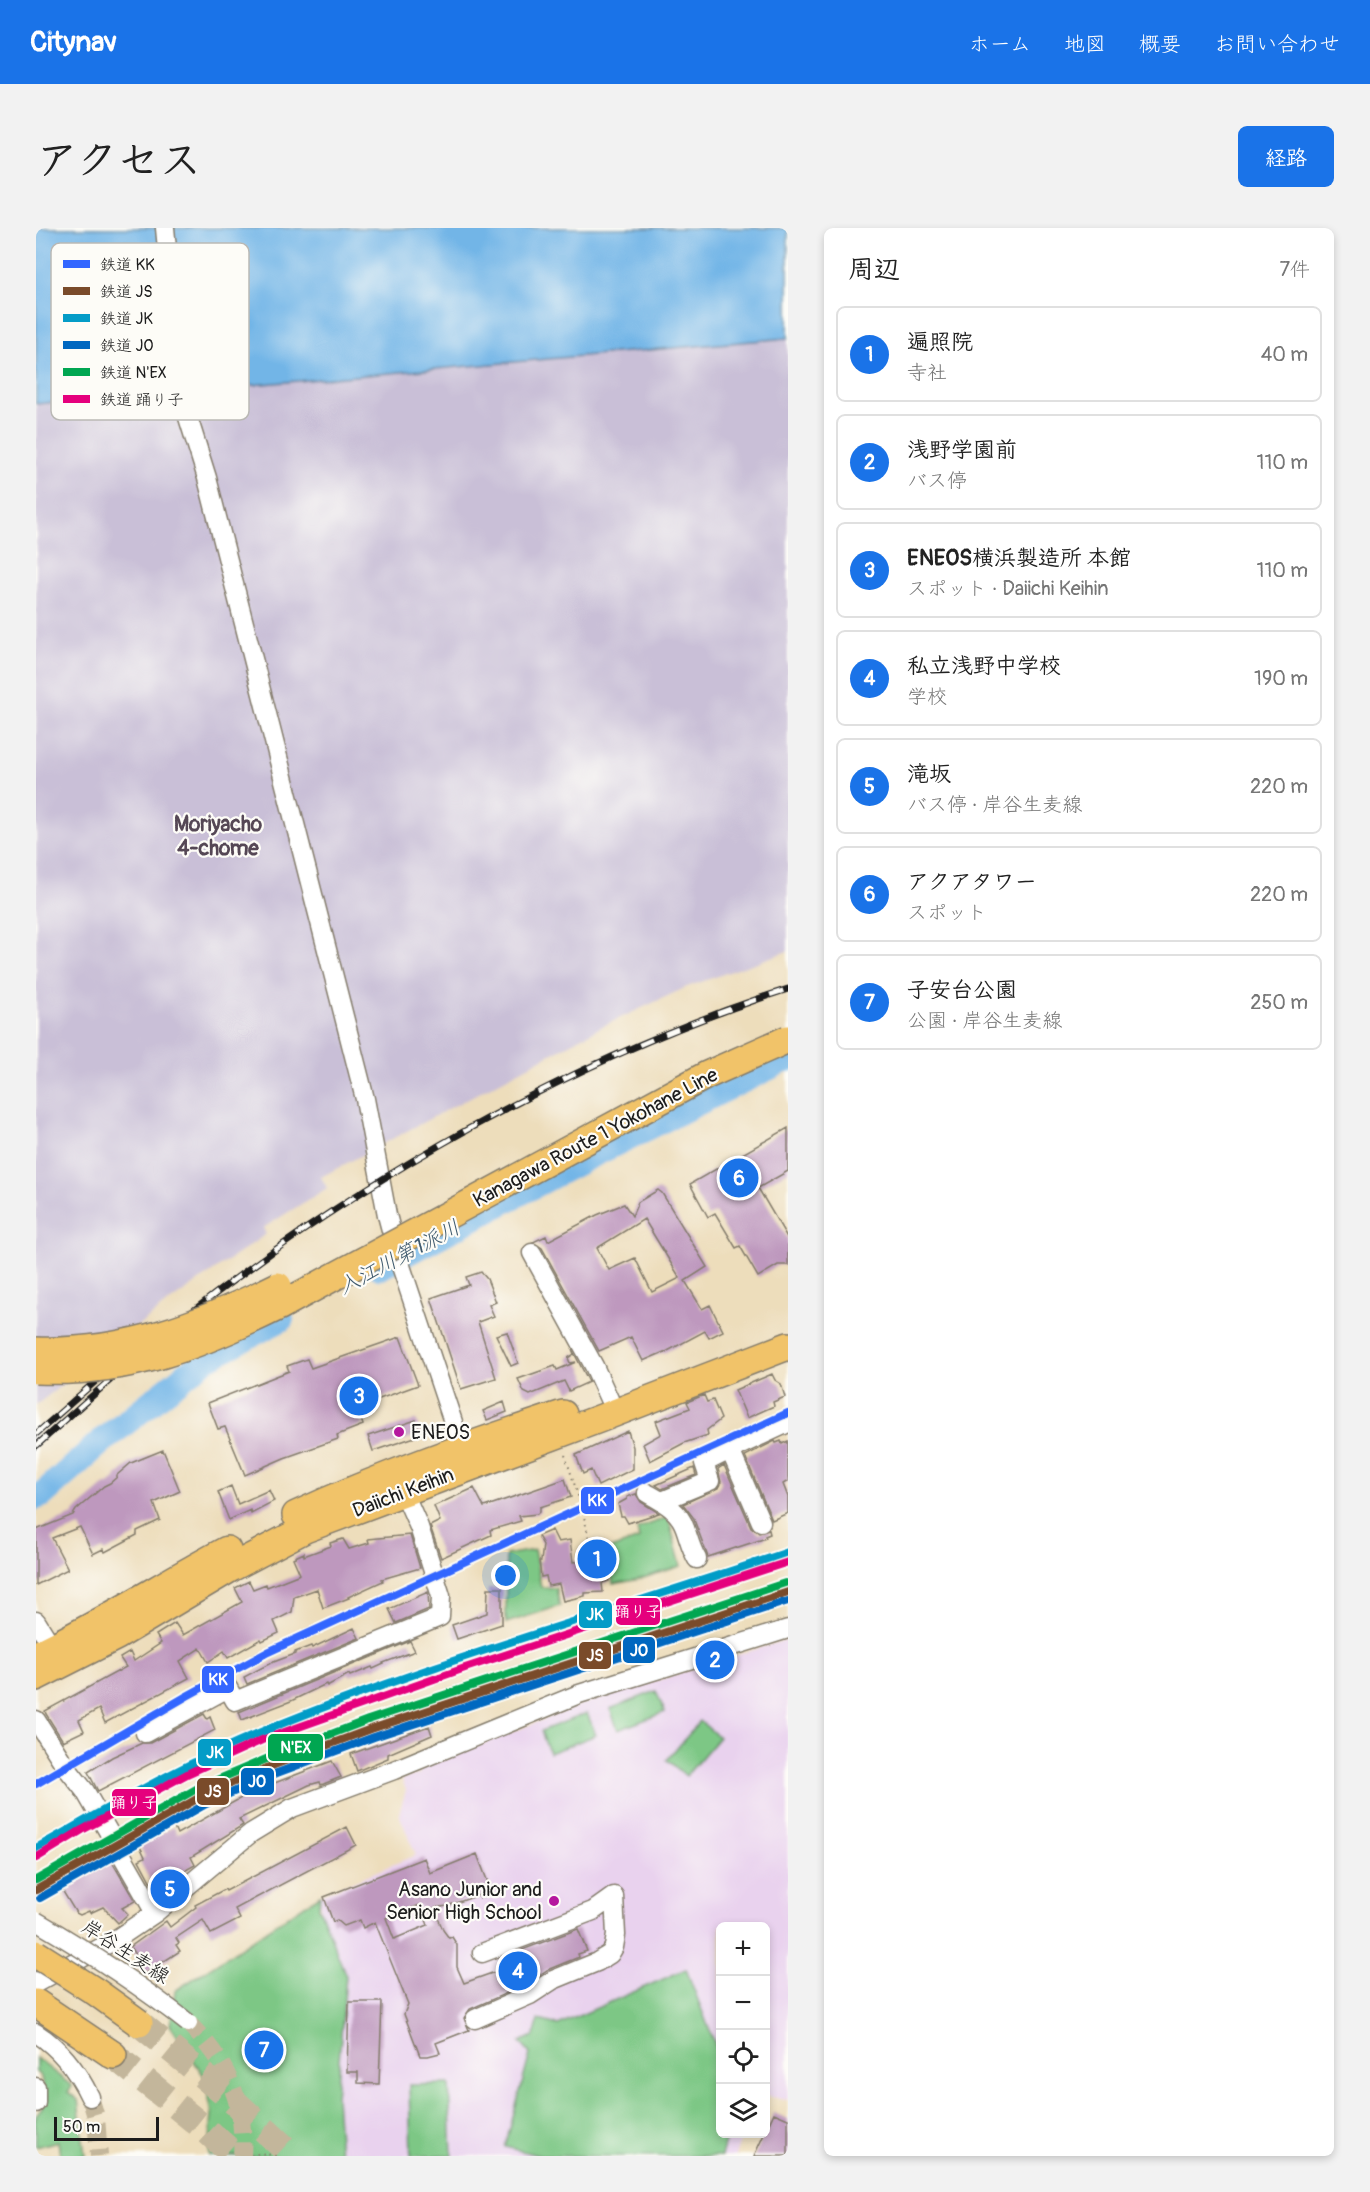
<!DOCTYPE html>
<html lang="ja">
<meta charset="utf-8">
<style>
:root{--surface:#fff;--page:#f2f2f2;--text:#222;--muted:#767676;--line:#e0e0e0;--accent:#1a73e8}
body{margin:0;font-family:Pangolin,"Klee One",sans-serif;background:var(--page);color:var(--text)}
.controls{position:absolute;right:18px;bottom:18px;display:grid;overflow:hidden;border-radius:9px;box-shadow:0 3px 9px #0003}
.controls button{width:54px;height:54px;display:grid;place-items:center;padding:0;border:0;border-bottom:2px solid var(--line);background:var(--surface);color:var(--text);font:30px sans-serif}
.scale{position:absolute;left:18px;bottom:15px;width:105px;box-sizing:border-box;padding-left:6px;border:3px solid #1c1c1c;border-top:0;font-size:16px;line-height:21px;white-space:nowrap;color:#1c1c1c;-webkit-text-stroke:4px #fdfcf7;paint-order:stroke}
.you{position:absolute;left:470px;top:1348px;width:21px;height:21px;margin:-15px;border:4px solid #fff;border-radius:50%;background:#1a73e8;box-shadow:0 0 0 9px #1a73e833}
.badge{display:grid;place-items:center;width:39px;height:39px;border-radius:50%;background:var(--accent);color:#fff;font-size:20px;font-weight:700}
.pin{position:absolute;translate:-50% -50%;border:3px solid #fff;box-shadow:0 2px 6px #0006}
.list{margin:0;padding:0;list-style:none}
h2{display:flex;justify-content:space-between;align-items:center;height:78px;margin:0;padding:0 24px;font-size:26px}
h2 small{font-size:20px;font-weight:400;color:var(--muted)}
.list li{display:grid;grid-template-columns:39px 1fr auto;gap:18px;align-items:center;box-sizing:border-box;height:96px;margin:0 12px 12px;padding:0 12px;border:2px solid var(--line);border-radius:9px}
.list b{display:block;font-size:22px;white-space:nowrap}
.list p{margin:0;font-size:20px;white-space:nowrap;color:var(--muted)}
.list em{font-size:20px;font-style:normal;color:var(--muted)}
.icon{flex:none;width:33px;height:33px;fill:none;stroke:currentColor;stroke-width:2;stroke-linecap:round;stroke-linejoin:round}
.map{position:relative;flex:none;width:752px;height:1928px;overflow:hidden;border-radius:9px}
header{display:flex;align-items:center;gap:36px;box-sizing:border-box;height:84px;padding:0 30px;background:var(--accent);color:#fff}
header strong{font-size:28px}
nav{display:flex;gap:33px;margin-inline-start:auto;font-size:21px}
.intro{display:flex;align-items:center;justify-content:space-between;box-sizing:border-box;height:144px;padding:0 36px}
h1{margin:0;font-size:42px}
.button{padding:15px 27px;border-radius:9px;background:var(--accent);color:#fff;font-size:21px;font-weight:700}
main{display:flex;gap:36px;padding:0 36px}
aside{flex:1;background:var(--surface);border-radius:9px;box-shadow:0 3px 9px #0003}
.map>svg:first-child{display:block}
</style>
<header>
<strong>Citynav</strong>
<nav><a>ホーム</a><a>地図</a><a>概要</a><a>お問い合わせ</a></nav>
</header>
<div class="intro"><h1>アクセス</h1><a class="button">経路</a></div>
<main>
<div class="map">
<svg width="752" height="1928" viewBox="0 0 752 1928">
<rect width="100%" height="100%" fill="#fdfcf7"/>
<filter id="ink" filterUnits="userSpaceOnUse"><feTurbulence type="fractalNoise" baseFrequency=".0167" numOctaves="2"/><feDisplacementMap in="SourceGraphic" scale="12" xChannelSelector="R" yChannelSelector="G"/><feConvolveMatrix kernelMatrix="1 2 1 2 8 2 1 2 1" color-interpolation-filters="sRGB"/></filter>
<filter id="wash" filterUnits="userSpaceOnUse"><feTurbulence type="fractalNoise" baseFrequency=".008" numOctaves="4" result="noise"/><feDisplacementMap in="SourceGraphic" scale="24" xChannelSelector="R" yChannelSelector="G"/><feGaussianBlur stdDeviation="1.35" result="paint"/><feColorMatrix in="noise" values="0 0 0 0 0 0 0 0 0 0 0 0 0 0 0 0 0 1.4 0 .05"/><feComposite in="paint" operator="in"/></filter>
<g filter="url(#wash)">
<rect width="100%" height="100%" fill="#edddbb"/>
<path fill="#e9d2ee" d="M752,1411V1872L730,1868V1698H684V1906H707L699,1928H304L284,1667L380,1627L363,1586L370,1562L366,1551L384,1546L383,1541L547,1476Z"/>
<path fill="#c9bfd7" d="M752,110V723L651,759L567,798L285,949L291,960L227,1000L230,1006L132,1075L0,1177V176Z"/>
<path fill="#7dc785" stroke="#4c7250" stroke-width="1.5" d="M632,1289L645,1338L604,1351L577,1356L572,1322L603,1311L601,1301Z
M498,1322L505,1359L520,1360L524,1378L470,1395V1327Z
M620,1463L629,1484L582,1502L574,1481Z
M551,1485L560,1507L513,1525L505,1503Z
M664,1493L683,1509L650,1548L631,1532Z
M284,1667L283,1679L310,1748L300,1869L304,1928H173L176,1884L168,1848L134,1797L139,1763Z
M650,1741L684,1829V1906H691L685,1928H505L469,1919L494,1826L484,1814L498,1808L503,1792L522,1797Z
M0,1830L36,1858L32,1864L42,1872L49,1928H24L22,1913L0,1919V1888L6,1880L8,1863L5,1849L0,1844Z
M413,1856L416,1928H375L373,1857Z"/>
<path fill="#72b5e7" stroke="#476882" stroke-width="1.5" d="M0,0H752V110L0,176Z"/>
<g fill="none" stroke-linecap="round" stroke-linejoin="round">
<path stroke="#72b5e7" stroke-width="26" d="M344,1039L552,929L752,830
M0,1269L6,1267L65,1214L171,1130L245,1091"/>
</g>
<g id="blocks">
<path fill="#be98be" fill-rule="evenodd" d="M752,900V943L722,960L752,1011V1037H742L722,1049L704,1018L700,1020L679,985L672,989L654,956Z
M622,962L626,965L671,1039L649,1053L666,1081L674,1077L687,1103L673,1110L669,1103L628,1125V1124L607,1133L595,1109L563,1123L506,1020L497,1014L510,1008L512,1013L561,987L588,976L596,988L602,974ZM608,991L644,1050L616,1064L599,1030L573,1042L561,1020Z
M445,1044L451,1051L460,1074L453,1077L458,1088L442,1094L460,1150L425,1161L395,1070L433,1057L430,1049Z
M471,1104L482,1135L475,1138L460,1107Z
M364,1109L382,1157L321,1179L327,1197L301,1207L302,1211L248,1230L209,1247L189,1199L182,1201L172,1175L253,1143L251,1138L271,1131L275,1140Z
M536,1121L553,1154L533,1163L528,1153L494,1167L488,1164L482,1151L519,1138L521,1142L540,1134L534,1135L532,1130L538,1126Z
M736,1146L739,1152L745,1156L749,1169L737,1174L738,1178L711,1190L699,1162Z
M668,1167L671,1174L677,1172L685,1191L671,1202L672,1207L648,1215L614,1233L607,1216L625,1206L620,1193L654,1180L651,1174Z
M468,1174L471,1184L451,1192L447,1183Z
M380,1192L385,1207L337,1223L332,1208Z
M592,1203L597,1219V1241L562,1258L555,1242L547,1246L540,1227Z
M739,1213L740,1215L745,1213L746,1216L752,1213V1253L747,1256L752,1269V1285L736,1292L709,1228Z
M127,1222L144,1263L118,1275L124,1292L101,1303V1307L69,1324L67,1321L57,1326L44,1299L16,1310L32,1341L0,1357V1302L37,1287L40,1282L68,1258L74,1255L81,1249V1247L95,1235Z
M688,1237L715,1299L723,1305L733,1302L734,1306L729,1308L730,1310L672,1329L657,1289L647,1276L682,1260L685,1254L682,1241Z
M658,1240L660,1247L626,1261L620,1257Z
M529,1251L535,1269L504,1279V1283L501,1286L483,1288L485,1293L454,1302L455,1307L405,1330L394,1298L404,1293L398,1278L438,1260L448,1279Z
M195,1258L202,1276L233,1262L238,1273L215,1285L214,1282L193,1292L182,1264Z
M600,1266L605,1274L623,1285L592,1295L588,1288H585L582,1276L591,1271V1269Z
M516,1302L522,1314L534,1312L537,1334L561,1332V1337L571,1336L573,1353L566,1355L567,1364L549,1365V1368L527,1373L523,1356L512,1358L510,1348L505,1349L503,1333H505L507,1317L502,1308Z
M374,1307L384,1340L346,1351L347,1353L312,1369L313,1370L287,1380L281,1361L258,1369L256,1384L238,1393L243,1405L226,1413L225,1411L192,1430L188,1423L172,1434L164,1420L144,1433L153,1450L69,1495L63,1481L43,1492L48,1503L27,1513L10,1486L9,1483L90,1439L84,1430L94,1424L98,1433L125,1415L120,1407L139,1395L147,1407L206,1374L199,1360L213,1353L217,1361L230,1356L231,1359L264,1346L257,1330L268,1325V1328L295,1318L294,1315L307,1311L313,1321L333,1315L332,1311Z
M452,1360H466V1396L421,1411L416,1397L451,1385Z
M392,1364L393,1381L360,1395L353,1381Z
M318,1400L323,1410L211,1456L208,1449L235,1435L259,1426V1424L275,1418L276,1420Z
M374,1413L379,1423L347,1435L348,1436L337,1441L336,1439L314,1448L313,1446L291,1458L290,1456L255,1473L206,1492L203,1484Z
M168,1486L171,1491L174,1489L179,1502L62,1563L52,1544L76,1529L106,1515H114Z
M393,1498L396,1507L352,1526V1530L321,1543L315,1526Z
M296,1533L305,1549L285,1557L284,1554L273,1557L203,1591L207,1597L155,1629L159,1637L118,1660L103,1632L109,1629L103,1616L138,1599L141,1606L205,1570L236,1556Z
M311,1599L320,1617L199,1681L204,1691L175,1706L167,1692L140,1710L143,1715L140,1717L144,1723L107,1747L98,1734L102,1731L94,1719L130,1693L134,1699L160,1679L159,1677L189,1661L190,1663Z
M441,1626L456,1665L444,1670L443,1667L411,1678L398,1680L407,1702L413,1710L416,1709L421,1717V1739L428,1755L473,1739L480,1734L486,1722L542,1701L551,1723L542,1726L543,1729L511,1742L489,1757L434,1781L428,1790L433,1802L400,1815L404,1825L392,1828H384L368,1786L372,1776L339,1694L327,1700L324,1692L308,1698L301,1692L297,1694L288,1669L388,1630L394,1645ZM384,1677L392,1697L358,1711L350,1690Z
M75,1632L99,1673L86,1680L92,1686L82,1695L67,1679L54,1685L53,1683L44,1687L40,1685L26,1662Z
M313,1774H346L343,1856L322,1855V1844H311Z
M738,1885L752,1891V1928H718Z"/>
</g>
</g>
<g filter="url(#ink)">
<use href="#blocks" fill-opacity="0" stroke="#847c6c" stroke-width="1.5"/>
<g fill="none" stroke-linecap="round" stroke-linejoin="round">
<path stroke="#c3b69b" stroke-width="18" stroke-dasharray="18 9" stroke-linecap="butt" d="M152,1795C190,1833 210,1873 206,1928
M54,1869L60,1889L63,1928"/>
<path stroke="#c3b69b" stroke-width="27" stroke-dasharray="27 14" stroke-linecap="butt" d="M103,1795L192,1868L257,1928
M77,1827L168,1900L199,1928"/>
<g stroke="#847c6c" stroke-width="21">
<path id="minor" d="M129,0L145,167L171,250L329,871L351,987L363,1032L429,1230
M496,1025L558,1138L573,1171
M611,1265C627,1274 643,1282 649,1300C653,1311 655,1321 661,1331
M626,1273L674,1253L668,1235L694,1222
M725,1294L694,1222L752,1195
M0,1393L16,1419
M0,1492L30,1539L49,1563L119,1685
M109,1505L192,1460L199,1473L404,1389L405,1368L383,1299L368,1265
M446,1725L557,1683L578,1668
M0,1755L79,1712L119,1685L215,1605L256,1580L358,1542L543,1466L752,1401
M439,1791L494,1767L517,1752L561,1734L574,1726L578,1719L580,1707L578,1668
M0,1805C25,1821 41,1842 54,1869
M0,1859V1875"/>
</g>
<g stroke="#847c6c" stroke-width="30">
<path id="highway" d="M260,1287C346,1247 436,1216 527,1186
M0,1427C66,1396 127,1356 191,1322
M0,1449L81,1408L195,1340L269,1301L563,1191L752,1118
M0,1775L77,1827"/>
</g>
<path stroke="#847c6c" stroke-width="2" stroke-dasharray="1.5 4.5" stroke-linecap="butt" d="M529,1227L546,1280L556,1324
M215,1928L224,1925L240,1928"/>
<use href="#minor" stroke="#fff" stroke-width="18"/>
<use href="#highway" stroke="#f1c369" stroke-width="27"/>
<g stroke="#1c1c1c" stroke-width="7">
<path id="rail" d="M0,1206L79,1136
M0,1218C47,1176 94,1133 143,1094C320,953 537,830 752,761"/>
</g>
<use href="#rail" stroke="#fdfcf7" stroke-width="4.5" stroke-dasharray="14" stroke-linecap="butt"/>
<g stroke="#847c6c" stroke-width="21" stroke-linecap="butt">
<path id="minor-bridge" d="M0,1693C53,1724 104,1757 152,1795"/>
</g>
<g stroke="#847c6c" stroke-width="30" stroke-linecap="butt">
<path id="highway-bridge" d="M0,1123C89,1126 163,1097 242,1058
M0,1142C92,1146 163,1118 244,1078L671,847L752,811
M0,1726L60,1764L103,1795"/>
</g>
<use href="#minor-bridge" stroke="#fff" stroke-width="18"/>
<use href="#highway-bridge" stroke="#f1c369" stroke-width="27"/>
<g stroke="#fdfcf7" stroke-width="12">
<path id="rail-1" d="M0,1556L151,1468L232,1424L752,1185"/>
</g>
<g stroke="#fdfcf7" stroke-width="12">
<path id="rail-2" d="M0,1662L166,1568L238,1537L335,1501L752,1364"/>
</g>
<g stroke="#fdfcf7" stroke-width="12">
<path id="rail-3" d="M0,1620C74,1579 147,1536 225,1504C397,1433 576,1384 752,1324"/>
</g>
<g stroke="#fdfcf7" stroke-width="12">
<path id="rail-4" d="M4,1670L170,1576L241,1545L338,1509L752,1373"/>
</g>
<g stroke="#fdfcf7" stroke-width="12">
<path id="rail-5" d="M0,1652L162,1560L235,1529L332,1492L749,1355"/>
</g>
<g stroke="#fdfcf7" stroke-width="12">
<path id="rail-6" d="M0,1630L46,1602L153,1545L226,1512L429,1440L752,1334"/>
</g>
<use href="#rail-1" stroke="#36f" stroke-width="8"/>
<use href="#rail-2" stroke="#7a4b2a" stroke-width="8"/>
<use href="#rail-3" stroke="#049cc7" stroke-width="8"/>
<use href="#rail-4" stroke="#0067c0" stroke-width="8"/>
<use href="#rail-5" stroke="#00a651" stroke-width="8"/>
<use href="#rail-6" stroke="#e5007d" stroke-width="8"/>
</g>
</g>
<g fill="#b5179e" stroke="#fdfcf7" stroke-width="2">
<circle cx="363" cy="1204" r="6"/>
<circle cx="518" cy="1673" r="6"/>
</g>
<g text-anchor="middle" stroke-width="4.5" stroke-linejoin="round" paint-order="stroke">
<g font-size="20" fill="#1c1c1c" stroke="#fdfcf7">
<text transform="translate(559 909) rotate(-28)" y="7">Kanagawa Route 1 Yokohane Line</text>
<text transform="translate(367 1264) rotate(-21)" y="7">Daiichi Keihin</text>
<text transform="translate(90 1723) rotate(33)" y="7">岸谷生麦線</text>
</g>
<g font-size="20" fill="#1c1c1c" stroke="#fdfcf7" text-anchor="start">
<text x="375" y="1211">ENEOS</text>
<text x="506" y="1668" text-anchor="end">Asano Junior and<tspan x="506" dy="23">Senior High School</tspan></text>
</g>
<g font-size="21" font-weight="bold" fill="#554755" stroke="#fdfcf7">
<text x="182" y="603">Moriyacho<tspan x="182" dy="24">4-chome</tspan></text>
</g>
<g font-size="21" font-style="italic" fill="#3e596d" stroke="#fdfcf7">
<text transform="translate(363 1029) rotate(-28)" y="7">入江川第1派川</text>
</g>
</g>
<rect x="15" y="15" width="198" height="177" rx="9" fill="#fdfcf7" stroke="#bab9b5" stroke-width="1.5"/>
<rect x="27" y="32" width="27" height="8" fill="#36f"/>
<rect x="27" y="59" width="27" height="8" fill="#7a4b2a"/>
<rect x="27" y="86" width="27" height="8" fill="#049cc7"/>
<rect x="27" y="113" width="27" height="8" fill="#0067c0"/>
<rect x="27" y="140" width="27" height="8" fill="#00a651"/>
<rect x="27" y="167" width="27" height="8" fill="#e5007d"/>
<g font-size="16" fill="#1c1c1c">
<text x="64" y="42">鉄道 KK</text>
<text x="64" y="69">鉄道 JS</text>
<text x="64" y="96">鉄道 JK</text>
<text x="64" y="123">鉄道 JO</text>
<text x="64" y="150">鉄道 N'EX</text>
<text x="64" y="177">鉄道 踊り子</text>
</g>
<g stroke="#fdfcf7" stroke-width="2">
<rect x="544" y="1258" width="35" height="29" rx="6" fill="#36f"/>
<rect x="579" y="1369" width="46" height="29" rx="6" fill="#e5007d"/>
<rect x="542" y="1372" width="35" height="29" rx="6" fill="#049cc7"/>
<rect x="586" y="1408" width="34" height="28" rx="6" fill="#0067c0"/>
<rect x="542" y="1413" width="34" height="29" rx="6" fill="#7a4b2a"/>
<rect x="165" y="1437" width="34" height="29" rx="6" fill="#36f"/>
<rect x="231" y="1505" width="57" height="29" rx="6" fill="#00a651"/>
<rect x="161" y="1510" width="35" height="29" rx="6" fill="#049cc7"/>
<rect x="204" y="1539" width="35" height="29" rx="6" fill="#0067c0"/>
<rect x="160" y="1549" width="34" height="29" rx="6" fill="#7a4b2a"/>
<rect x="75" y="1560" width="46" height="29" rx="6" fill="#e5007d"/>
</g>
<g font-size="16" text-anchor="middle" font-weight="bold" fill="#fff">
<text x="561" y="1278">KK</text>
<text x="602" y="1389">踊り子</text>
<text x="559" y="1392">JK</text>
<text x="603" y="1428">JO</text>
<text x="559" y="1433">JS</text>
<text x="182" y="1457">KK</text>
<text x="260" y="1525">N'EX</text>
<text x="179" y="1530">JK</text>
<text x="221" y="1559">JO</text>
<text x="177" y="1569">JS</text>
<text x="98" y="1580">踊り子</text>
</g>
</svg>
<div class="controls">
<button>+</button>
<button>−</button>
<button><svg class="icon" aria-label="locate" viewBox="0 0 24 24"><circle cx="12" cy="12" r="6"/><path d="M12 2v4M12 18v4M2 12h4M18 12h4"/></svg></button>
<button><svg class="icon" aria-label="layers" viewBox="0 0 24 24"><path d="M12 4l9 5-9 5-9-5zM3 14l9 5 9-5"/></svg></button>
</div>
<div class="scale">50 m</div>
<div class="you"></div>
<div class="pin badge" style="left:561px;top:1331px">1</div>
<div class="pin badge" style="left:679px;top:1432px">2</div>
<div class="pin badge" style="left:323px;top:1168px">3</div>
<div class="pin badge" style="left:482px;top:1743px">4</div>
<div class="pin badge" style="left:134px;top:1661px">5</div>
<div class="pin badge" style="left:703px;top:950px">6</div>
<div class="pin badge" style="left:228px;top:1822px">7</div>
</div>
<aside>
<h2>周辺<small>7件</small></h2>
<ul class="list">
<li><span class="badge">1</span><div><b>遍照院</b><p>寺社</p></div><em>40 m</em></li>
<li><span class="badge">2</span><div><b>浅野学園前</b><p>バス停</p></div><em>110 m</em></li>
<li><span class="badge">3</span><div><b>ENEOS横浜製造所 本館</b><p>スポット · Daiichi Keihin</p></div><em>110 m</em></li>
<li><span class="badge">4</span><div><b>私立浅野中学校</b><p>学校</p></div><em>190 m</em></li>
<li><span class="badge">5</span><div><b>滝坂</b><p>バス停 · 岸谷生麦線</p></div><em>220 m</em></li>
<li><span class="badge">6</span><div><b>アクアタワー</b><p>スポット</p></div><em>220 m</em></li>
<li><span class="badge">7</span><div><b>子安台公園</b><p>公園 · 岸谷生麦線</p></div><em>250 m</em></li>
</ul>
</aside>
</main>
